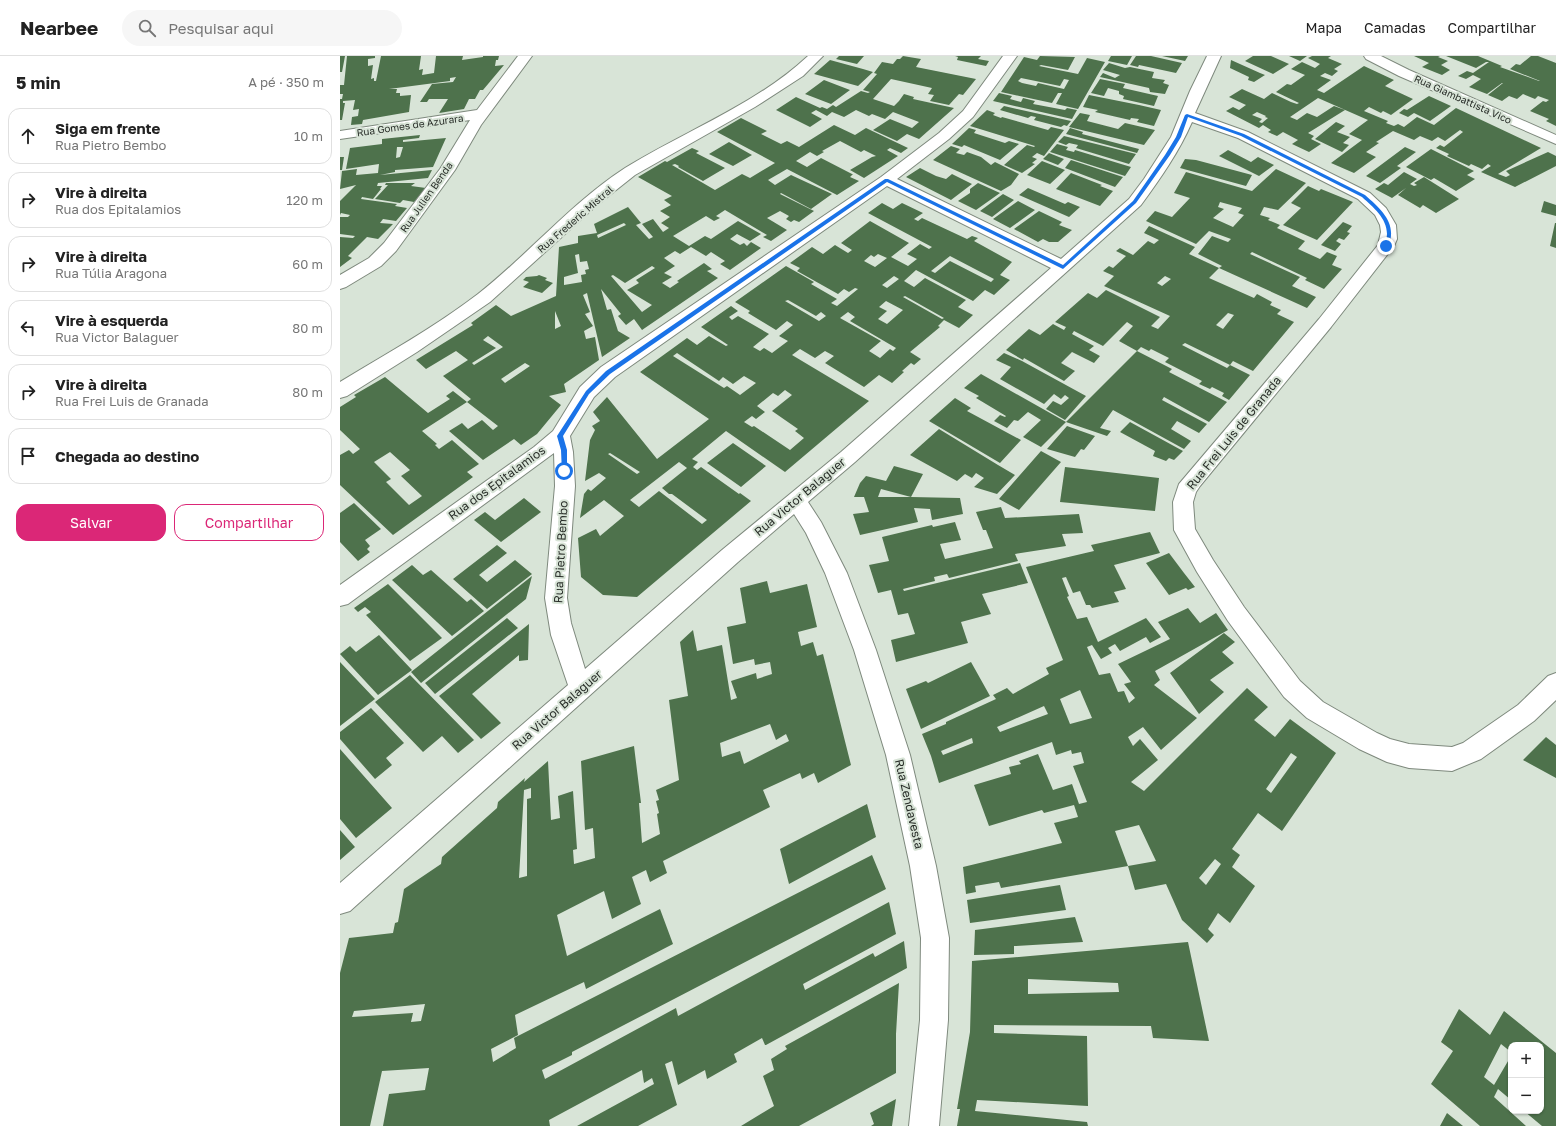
<!DOCTYPE html>
<html lang="pt">
<meta charset="utf-8">
<style>
:root{--surface:#fff;--page:#f6f6f6;--text:#222;--muted:#767676;--line:#e0e0e0;--accent:#db2777}
body{margin:0;font-family:"Golos Text",sans-serif;background:var(--page);color:var(--text)}
.controls{position:absolute;right:12px;bottom:12px;display:grid;overflow:hidden;border-radius:8px;box-shadow:0 1px 3px #0004}
.controls button{width:36px;height:36px;display:grid;place-items:center;padding:0;border:0;border-bottom:1px solid var(--line);background:var(--surface);color:var(--text);font:20px sans-serif}
.stop{position:absolute;width:12px;height:12px;margin:-9px;border:3px solid #1a73e8;border-radius:50%;background:#fff}
.stop.end{background:#1a73e8;border-color:#fff;box-shadow:0 1px 4px #0008}
.list{margin:0;padding:0;list-style:none}
h2{display:flex;justify-content:space-between;align-items:center;height:52px;margin:0;padding:0 16px;font-size:17px}
h2 small{font-size:13px;font-weight:400;color:var(--muted)}
.list li{display:grid;grid-template-columns:26px 1fr auto;gap:12px;align-items:center;box-sizing:border-box;height:56px;margin:0 8px 8px;padding:0 8px;border:1px solid var(--line);border-radius:12px}
.list b{display:block;font-size:15px;white-space:nowrap}
.list p{margin:0;font-size:13px;white-space:nowrap;color:var(--muted)}
.list em{font-size:13px;font-style:normal;color:var(--muted)}
.actions{display:flex;gap:8px;padding:12px 16px}
.actions a{flex:1;padding:9px 0;border:1px solid var(--accent);border-radius:12px;text-align:center;font-size:14px;color:var(--accent)}
.actions .main{background:var(--accent);color:#fff}
.icon{flex:none;width:22px;height:22px;fill:none;stroke:currentColor;stroke-width:2;stroke-linecap:round;stroke-linejoin:round}
.map{position:relative;flex:none;width:1216px;height:1070px;overflow:hidden}
header{display:flex;align-items:center;gap:24px;box-sizing:border-box;height:56px;padding:0 20px;background:var(--surface);border-bottom:1px solid var(--line)}
header strong{font-size:19px}
nav{display:flex;gap:22px;margin-inline-start:auto;font-size:14px}
.search{width:280px;height:36px;background:var(--page);display:flex;align-items:center;gap:10px;box-sizing:border-box;padding:0 14px;border-radius:22px;color:var(--muted);font-size:15px}
main{display:flex}
aside{flex:1;background:var(--surface)}
.map>svg:first-child{display:block}
</style>
<header>
<strong>Nearbee</strong>
<div class="search"><svg class="icon" aria-label="search" viewBox="0 0 24 24"><circle cx="10" cy="10" r="6"/><path d="M15 15l6 6"/></svg>Pesquisar aqui</div>
<nav><a>Mapa</a><a>Camadas</a><a>Compartilhar</a></nav>
</header>
<main>
<aside>
<h2>5 min<small>A pé · 350 m</small></h2>
<ul class="list">
<li><svg class="icon" aria-label="ahead" viewBox="0 0 24 24"><path d="M12 20V5M6 11l6-6 6 6"/></svg><div><b>Siga em frente</b><p>Rua Pietro Bembo</p></div><em>10 m</em></li>
<li><svg class="icon" aria-label="right" viewBox="0 0 24 24"><path d="M7 20v-9h11M14 6l5 5-5 5"/></svg><div><b>Vire à direita</b><p>Rua dos Epitalamios</p></div><em>120 m</em></li>
<li><svg class="icon" aria-label="right" viewBox="0 0 24 24"><path d="M7 20v-9h11M14 6l5 5-5 5"/></svg><div><b>Vire à direita</b><p>Rua Túlia Aragona</p></div><em>60 m</em></li>
<li><svg class="icon" aria-label="left" viewBox="0 0 24 24"><path d="M17 20v-9H6M10 6l-5 5 5 5"/></svg><div><b>Vire à esquerda</b><p>Rua Victor Balaguer</p></div><em>80 m</em></li>
<li><svg class="icon" aria-label="right" viewBox="0 0 24 24"><path d="M7 20v-9h11M14 6l5 5-5 5"/></svg><div><b>Vire à direita</b><p>Rua Frei Luis de Granada</p></div><em>80 m</em></li>
<li><svg class="icon" aria-label="arrive" viewBox="0 0 24 24"><path d="M6 21V4h12l-3 4 3 4H6"/></svg><div><b>Chegada ao destino</b></div></li>
</ul>
<div class="actions"><a class="main">Salvar</a><a>Compartilhar</a></div>
</aside>
<div class="map">
<svg width="1216" height="1070" viewBox="0 0 1216 1070">
<rect width="100%" height="100%" fill="#d8e4d7"/>
<path fill="#4e724c" fill-rule="evenodd" d="M0,0H5L2,16H0Z
M7,0H35V2L28,3V10L33,9L31,23L34,22V25H36L41,0H81L79,14L83,13L82,19L94,17L96,0H123L122,4L143,1V0H159L158,4H156L155,10L164,9L143,34H140L135,43H129L124,53L99,57L108,43H89L87,46H80L92,28L113,26L116,21L110,22V25L49,33H57L56,37H60V40L71,39L69,56L23,64L22,68L11,69L12,61L18,60L19,53L13,54L15,44L3,45V47H5L2,64H0V43H2L3,38H0V29H4Z
M499,0H524L517,8L496,3Z
M563,0L581,3L576,11L636,23L623,39L619,38L609,49L590,45L594,39L588,38L592,32L551,23L533,43L554,50L559,45L564,38L574,41L573,43L614,52L579,83L567,78L557,85L533,74L550,63L572,72L579,66L553,56L545,63L532,58L529,60L516,54L504,61L492,56L487,60L476,54L471,57L482,63L470,71L436,54L456,41L480,52L482,51L487,53L493,49L496,51L521,35L528,37L530,36L523,34L537,18L534,17L542,6L553,8L557,3H560Z
M615,0H641L638,3L649,5L646,10L617,4L618,1Z
M700,0L735,1L728,14L701,9L699,10L738,18L747,2L765,6L738,53L716,48L722,37H718L712,47L661,36L684,1L697,4ZM681,22L720,30L724,23L729,24L724,33L698,27L696,30L682,27L678,25Z
M771,0H792L787,9L768,5Z
M796,0H811L842,7L836,17L799,9L798,11L790,9Z
M822,0H848L845,5Z
M913,0H931L949,8L933,18L905,5Z
M949,0H967L960,5Z
M972,0H991L988,2L1002,8L994,13L998,15L992,20L985,17L980,20L991,24L977,34L984,37L1024,10L1054,24L1045,30L1073,43L1051,59L1043,55L1041,57L1029,51L1024,55L1048,65L1046,67L1054,70L1058,68L1064,71L1077,61L1094,69L1116,52L1201,92L1158,118L1166,121L1170,119L1166,115L1208,96L1216,100V110L1175,131L1141,116L1151,110L1148,108L1142,113L1131,108L1129,110L1107,100L1109,98L1096,92L1100,89L1104,91L1123,76L1120,74L1105,85L1098,81L1092,85L1080,80L1074,84L1053,75L1036,86L1039,87L1026,96L1036,101L1014,117L991,107L1022,84L1009,78L1028,64L978,42L950,61L957,64L967,57L977,61L994,50L1005,54L968,77L974,80L971,83L981,88L969,96L952,88L958,84L943,76L937,80L928,76L931,74L923,69L919,72L886,55L893,51L899,54L906,49L889,41L902,33L924,43L932,37L951,46L957,48L959,47L936,36L947,28L951,29L965,19L951,13L962,6L975,12L980,8L968,2ZM917,56L926,60L925,61L928,62L922,67L919,66L922,63L912,59Z
M1074,0H1100L1098,1L1108,5L1101,9L1110,14L1102,19L1082,11L1089,7Z
M1106,0H1138L1162,10L1160,11L1199,25H1200L1170,13L1176,8L1180,9L1191,0H1198L1216,7V70L1206,65L1209,63L1190,55L1203,45L1206,46L1209,44L1198,40L1195,43L1183,38L1177,43L1169,40L1162,45L1148,39L1163,27H1162L1147,38L1129,31L1141,23L1133,19L1126,23L1118,20L1127,15L1133,17L1149,6H1146L1136,12Z
M490,4L523,13L533,16L518,30L474,18Z
M891,4L920,17L925,19L914,26L908,24L909,21L890,12Z
M769,7L785,12L790,11L814,16L812,22L825,24L823,27L829,29L825,38L810,36L809,32L760,21L763,17L775,22L780,19L763,14Z
M760,23L785,28L783,32L818,40L814,50L783,43L784,40L779,38V35L768,32L764,40L751,37Z
M484,24L510,34L491,48L465,38Z
M659,37L672,40L670,43L681,46L683,42L695,45L693,48L725,54L727,52L737,54L732,63L653,45Z
M749,39L799,49L821,54L814,70L797,66L799,63L791,62L790,64L755,56L758,54L743,51Z
M1089,40L1111,50L1090,65L1074,57L1068,61L1059,57L1064,53L1067,54Z
M664,50L731,65L727,70L724,69L721,71L694,64L696,61L691,60L688,62L660,54Z
M647,54L655,57L653,59L661,62L662,61L708,74L711,71L724,74L704,100L697,97L692,101L697,103L692,107L695,108L682,117L664,109L687,89L694,91L695,90L630,70Z
M740,57L750,59L747,65L778,73L785,67L815,74L804,89L729,71Z
M401,62L427,75L421,78L441,88L447,85L459,91L494,69L515,79L526,72L568,92L561,97L550,92L547,94L558,100L524,122L510,114L532,101L536,100L524,94L521,96L500,85L482,95L484,96L477,100L470,96L456,105L467,111L481,102L512,118H513L510,121L519,125L497,139L447,113L428,124L435,129L451,119L492,138L471,153L441,137L440,138L474,155L459,166L454,164L451,166L446,163L449,160L440,155L427,162L447,174L431,185L423,181L427,179L385,154L376,160L380,162L374,165L366,160L333,180L349,190L365,180L371,183L398,165L421,178L410,185L397,178L390,183L400,189L404,187L407,190L411,186L421,192L390,214L380,208L385,205L371,196L366,200L351,191L340,198L335,195L324,202L335,210L324,217L332,221L322,227L330,232L339,226L337,225L364,207L372,213L367,215L378,222L302,274L294,263L286,269L278,260L281,258L261,233L267,254L271,253L278,275L290,282L262,301L247,237L243,239L250,256L245,258L253,270L244,275L246,283L255,281L259,304L224,328L226,336L209,340L221,349L197,378L181,389L174,383L143,404L109,375L122,367L128,373L142,364L153,374L158,370L127,346L131,343L103,320L128,304L116,295L86,313L76,304L133,269L131,267L156,249L171,260L216,240L219,191L238,187V180L257,177L254,168L288,151L301,167L296,169L309,183L313,181L302,168L313,163L323,176L329,172L321,167L330,161L320,155L331,149L324,144L332,140L298,121L325,105L327,106L352,92L359,95L356,97L385,112L363,125L338,111L339,110L335,108L332,109L375,134L402,118L410,122L435,107L377,76ZM284,167L286,169L258,182L257,179ZM239,198L240,206L247,205L249,213L245,214L246,218L241,219L242,226L224,229V221L238,217L235,199ZM312,210L315,212L296,224L299,227L287,234L312,249L302,256L271,220L273,219L285,227ZM215,255L221,270L215,273ZM148,280L163,291L134,309L132,307L156,292L143,284ZM185,307L190,310L165,327L161,323Z
M996,66L1005,70L997,76L1010,81L1003,87L1009,89L1002,96L975,83Z
M629,72L636,74L634,77L665,87L669,85L679,88L660,104L624,89L622,91L612,88Z
M730,72L743,76L742,78L799,93L797,97L726,78Z
M80,79L79,82L63,84V86L106,82L93,111L55,114V116L40,119L92,114L88,122L38,127L37,130H42L40,133H41L33,143L22,141L21,143L57,148L55,150L67,152L56,165L43,163L40,167L53,168L38,183L27,181L8,200L12,202L0,211V181L13,182L15,180L0,178V161H8L10,159L1,157L0,159V145L16,129L0,133L2,115L17,113L16,119L38,117L39,108L6,113L10,92L42,88V83ZM57,91H63L60,101L56,102Z
M724,80L796,98L789,108L736,92L738,89L729,87L726,89L718,86Z
M389,86L412,99L393,110L369,98Z
M717,88L728,91L726,94L734,96L735,94L791,111L785,120L710,96Z
M611,90L620,93L616,97L624,99L627,96L641,101L651,109L655,106L679,118L671,129L661,135L593,104Z
M1065,91L1076,96L1057,110L1061,112L1040,127L1026,120Z
M1091,93L1134,115L1127,119L1135,123L1116,135L1094,122L1091,124L1066,111Z
M888,94L911,106L918,101L934,109L919,120L879,100Z
M709,97L724,103L718,109L703,103Z
M0,101H4L2,114H0Z
M845,103L856,104L912,119L906,130L840,112Z
M731,104L783,121L775,131L725,112Z
M702,105L725,114L710,128L687,119Z
M580,112L596,120L606,123L612,118L632,128L611,144L566,121Z
M936,113L966,127L938,154L924,151L920,159L930,162L928,164L940,169L937,172L965,185L958,193L980,203L987,196L997,200L992,209L1002,213L984,233L965,224L967,222L912,196L910,198L960,221L952,230L976,241L967,252L879,212L882,210L858,198L872,180L888,186L891,183L869,175L856,188L806,165L815,155L832,161L850,142L834,137L846,116L912,135ZM880,146L902,152L898,157L904,159L893,171L873,162L884,153L878,151Z
M1064,116L1077,123L1070,128L1074,130L1077,129L1074,127L1084,121L1119,143L1096,157L1083,149L1080,152L1058,139L1066,132L1052,142L1035,133L1044,127L1048,129Z
M731,117L762,129L760,130L773,135L760,150L716,133Z
M46,127H75L71,130L86,132L74,146L63,144L60,147L35,143L48,129H45Z
M638,127L660,137L636,154L618,145L630,137V133Z
M968,130L979,135L981,133L1013,146L977,184L943,169L961,152L951,147Z
M688,132L725,148L728,146L740,151L729,161L679,139Z
M663,138L674,144L652,161L640,155Z
M678,145L695,154L670,172L653,163Z
M1204,145L1216,149V160L1201,156Z
M542,147L553,153L562,147L583,157L574,163L578,165L582,162L627,183L632,180L638,182L634,185L672,206L660,219L670,224L654,239L645,234L633,245L576,214L564,225L574,231L585,222L626,244L618,251L633,259L619,272L604,264L598,270L600,271L570,296L581,303L574,309L571,307L562,315L564,316L552,327L539,319L524,331L485,307L494,300L485,295L475,302L460,293L452,299L529,345L445,416L386,375L352,403L358,406L353,411L357,414L361,411L399,438L400,437L411,445L297,541L263,539L241,521L238,482L256,473L260,480L284,460L264,444L240,462L244,438L248,433L251,435L266,422L259,417L245,425L250,384L255,374L252,370L260,365L253,356L267,341L317,403L369,363L300,316L347,282L357,289L369,280L386,290L388,289L361,271L391,250L398,255L389,261L392,264L398,260L429,278L413,291L420,295L424,292L432,297L448,285L439,280L453,269L447,265L436,274L408,257L410,255L395,246L446,210L474,226L471,228L497,243L491,247L497,250L518,233L515,232L509,236L504,233L498,238L457,215L460,212L450,207L472,191L483,198L495,189L508,197L512,194L501,187L530,165L569,187L551,201L568,210L577,203L567,198L580,188L589,193L592,191L528,157ZM538,198L547,202L535,211L524,205L531,199L534,201ZM610,200L654,223L651,226L610,205L595,217L591,215ZM554,220L559,223L547,232L542,229ZM565,240L604,262L602,263L563,241ZM448,244L476,260L481,256L486,260L479,265L445,245ZM546,245L563,254L547,268L538,263L547,255L539,251ZM508,256L515,261L510,265L556,292L553,295L550,293L540,302L529,295L541,285L500,262ZM337,297L379,325L383,321L393,328L404,320L416,327L400,339L387,330L384,332L333,300ZM445,334L452,339L432,355L458,373L455,375L464,382L450,394L414,370L412,371L404,366L412,360L416,363L425,356L417,350L433,337L438,340ZM270,397L300,416L297,418L268,398ZM339,406L347,412L322,432L329,438H332L367,464L362,468L319,435L299,451L290,444Z
M699,155L722,166L719,169L732,174L718,186H709L703,183L698,186L674,173Z
M1003,166L1012,170L1007,176L1010,177L1004,184L999,182L996,185L1001,188L995,195L981,189Z
M1215,167H1216V192L1210,190Z
M809,170L855,191L849,198L879,212L869,222L914,242L917,238L932,246L930,249L941,254L937,258L954,266L913,315L893,305L890,309L845,287L842,289L887,312L890,309L910,319L889,344L882,340L884,337L872,331L870,333L859,328L862,325L825,306L829,302L811,293L809,295L801,291L797,295L779,285L793,270L787,266L763,290L734,275L732,278L754,290L749,294L760,300L754,307L732,296L721,307L735,315L724,325L684,302L683,304L666,294L689,273L700,279L713,268L724,274L726,271L715,266L748,237L757,242L766,234L820,261L811,270L818,273L830,260L764,230L774,220L763,215L769,210L773,212L786,200L776,195L780,192L793,199L808,185L814,188L819,184L804,177ZM825,220L831,223L822,230L817,227ZM888,257L894,259L883,273L876,269Z
M199,219L207,222L205,224L213,227L202,237L183,231L189,226L183,224L186,221L197,220Z
M797,295L832,313L829,316L887,346L869,366L824,341L822,344L867,368L859,377L837,365L831,373L851,385L844,393L773,354L760,372L771,375L767,380L726,366L701,391L683,381L701,364L688,356L678,365L674,364L667,372L654,365L660,359L665,361L666,360L636,342L639,340L624,332L641,318L726,366Z
M664,297L682,305L746,340L725,364L706,353L713,345L721,349L729,342L725,339L721,343L714,338L704,348L660,323L671,311L656,304Z
M45,321L88,357L110,343L106,340L113,335L127,346L82,375L97,388L95,389L99,393L112,384L139,408L127,416L133,421L53,479L0,429V399L9,394L13,398L20,393L0,374V351L16,341L14,339ZM50,396L70,414L61,420L82,440L69,449L46,426L51,423L34,406Z
M615,342L631,352L627,355L681,384L660,407L589,365Z
M790,366L843,395L834,404L829,402L826,405L813,400L815,395L780,376Z
M727,370L755,380L744,394L741,393L735,401L707,393Z
M599,373L658,409L675,419L657,438L634,431L644,422L636,417L632,422L625,418L617,425L570,399Z
M393,387L426,410L401,431L367,407Z
M701,395L721,406L679,454L659,443Z
M554,410L583,418L571,441L620,442L623,458L592,464L590,453L574,452L578,466L520,479L513,458L529,456L524,441H514L520,427L526,420L546,425ZM541,433L571,441H538Z
M725,411L819,422L815,455L720,446Z
M184,442L201,456L161,486L134,464L145,456L155,464Z
M14,447L41,473L25,484L30,490L27,493L30,496L18,505L0,486V457Z
M661,451L665,462L739,458L743,477L722,478L726,490L675,498L678,505L609,522L607,518L594,521L595,525L563,533L564,535L680,507L688,527L642,538L651,558L621,566L628,587L556,606L551,584L575,578L568,557L558,559L551,534L538,537L529,509L549,505L542,481L592,469L593,471L615,466L621,484L600,488L605,503L653,492L646,474H643L636,456Z
M810,476L820,497L774,509L786,533L774,536L779,546L752,552L750,549H746L740,535L733,537L726,521L722,522L729,540L727,541L737,563L747,561L758,586L806,562L821,581L810,587L806,581L780,595L775,588L768,592L772,597L761,603L752,589L747,591L759,619L770,617L778,636L784,635L789,647L795,642L784,628L791,626L778,608L830,583L818,566L848,552L860,567L876,557L888,574L815,615L820,624L814,629L857,662L821,694L803,671L788,681L793,690L800,683L818,704L791,726L804,735L907,632L928,651L914,664L935,681L950,663L996,697L942,775L918,757L892,793L900,799L892,811L915,830L890,867L878,857L868,873L874,879L867,887L842,864L826,828L795,834L788,810L816,805L799,769L775,775L788,810L661,832L659,826L635,830L636,836L626,838L623,811L722,787L714,767L738,761L734,749L704,757L702,754L649,770L634,729L671,718L669,711L681,708L679,705L698,698L713,734L732,728L739,748L747,746L733,710L744,707L741,696L732,698L731,694L716,699L712,686L599,727L591,700L582,678L606,668V666L656,643L653,639L667,632L673,638L709,618L706,612L723,604L686,511L754,495L751,489ZM740,634L752,662L730,668L720,643ZM704,650L708,658L660,676L657,671ZM632,682L633,687L603,699L601,695ZM951,697L957,701L931,737L926,733ZM875,803L881,808L866,829L859,822Z
M157,489L167,497L139,519L147,526L175,504L192,518L147,553L113,523Z
M829,497L844,517L855,531L848,534L846,532L829,539L806,507Z
M72,509L83,519L91,514L127,546L131,543L144,555L112,580L52,524Z
M192,520L186,543L81,627L71,616Z
M427,525L430,537L467,528L477,571L458,576L461,590L473,586L477,600L483,598L511,709L478,727L474,717L462,723L460,717L423,734L430,751L323,805L327,817L310,826L306,814L292,821L301,848L272,863L264,835L217,859L227,900L320,853L333,888L246,933L244,926L175,959L178,979L151,993L153,1006L176,992L174,982L532,799L546,833L232,996V999L202,1014L205,1023L336,952L338,960L549,846L556,878L463,928L465,934L533,897L535,901L564,885L567,912L426,989H425L422,982L394,998L397,1006L367,1023L365,1014L338,1029L332,1005L325,1008L337,1049L298,1070H237L314,1028L312,1022L304,1027L302,1014L209,1064L210,1070H43L49,1038L85,1034L89,1012L42,1015L30,1070H0V917L9,882L53,877L55,867L58,866L64,833L101,808L102,801L157,752L158,746L185,722L184,726L208,705L211,764L220,762L218,740L233,735L237,793L233,794L234,808L255,802L253,772L245,774L241,705L294,690L301,747H299L302,787L320,778L317,758L319,757L316,745L319,744L316,734L339,724L329,644L348,640L340,586L353,574L357,595L382,589L391,644L397,642L391,625L416,617L417,623L432,618L430,606L415,609L414,603L393,608L387,571L406,567L400,532ZM430,668L436,684L446,678L449,685L404,708L400,695L382,701L380,687ZM191,732V742L187,743V820L179,822L184,734ZM85,948L81,965L71,966L73,957L12,961L14,955Z
M48,528L102,582L70,605L26,559L31,556L25,551L18,556L14,552Z
M167,562L178,572L95,638L85,627Z
M189,568L188,604L179,605V599L132,638L161,667L141,683L99,640Z
M884,577L895,586L882,596L894,607L870,624L884,636L859,658L830,617Z
M39,579L72,614L38,639L0,598L10,590L16,596Z
M0,606L35,643L0,670Z
M631,606L650,640L581,673L566,633L586,625L588,627Z
M70,619L134,684L118,697L102,680L83,696L35,646Z
M31,652L64,687L46,702L52,709L35,723L0,683V676Z
M1206,681L1216,689V722L1183,704Z
M0,693L52,752L16,782L0,763Z
M527,748L536,781L449,828L440,793Z
M0,774L15,791L0,804Z
M720,829L726,854L630,867L627,844Z
M735,861L743,886L674,890V898L634,899L635,874Z
M848,886L869,985L813,982L811,970L654,969V977L747,980L748,1050L637,1044L635,1055L747,1066L748,1070H617L620,1053H617L630,976L632,905ZM688,923L778,927L779,936L688,938Z
M559,927L556,978V1017L459,1070H401L434,1050L423,1020L434,1014L431,1003L447,993L445,990Z
M1119,953L1150,979L1164,955L1216,997V1070H1202L1184,1055H1201V989H1171V996L1161,988L1144,1021L1154,1029L1171,1000V1044L1158,1033L1154,1041L1186,1070H1140L1091,1028L1113,995L1101,986Z
M556,1043L552,1070H531L534,1068L530,1057Z
M1107,1057L1123,1070H1100Z"/>
<g fill="none" stroke-linecap="round" stroke-linejoin="round">
<g stroke="#7e897d" stroke-width="2">
<path id="minor" d="M178,0H192L141,69L115,114L56,195L41,210L6,231L0,233V219L29,202L44,187L100,113L130,64L0,83V75L137,54Z
M468,0H483L463,20L415,51L295,119L256,150L150,246L77,296L7,340L0,342V326C46,298 95,271 138,238C188,199 231,147 285,112C345,75 417,48 468,0Z
M663,0H677L633,61L609,83L557,123L721,203L789,143L804,123L831,81L850,35L867,0H881L855,57L908,76L1030,137L1046,152L1056,169L1057,183L1054,190L991,271L860,430L856,436L853,446L855,473L873,504L904,551L960,625L983,646L1037,677L1050,683L1069,688L1112,691L1123,687L1178,649L1208,620L1216,617V644L1194,665L1141,703L1112,715L1069,712L1047,706L1019,693L967,662L944,641L888,565L857,516L834,474L833,446L839,428L979,263L1038,189L1041,176L1040,169L1035,159L1018,143L898,82L852,66C839,96 820,123 801,149L515,406L468,446L481,466L507,517L536,594L570,699L596,810L609,882L608,964L599,1070H569L580,964L581,882L570,810L546,699L514,594L485,517L466,477L454,458L398,506L10,855L0,858V827L228,629L211,579L205,542L215,430L214,397L8,548L0,550V529L194,391L213,375L240,331L261,311L541,121L599,77L623,55ZM547,130L711,212L501,396L382,494L245,613L231,567L227,542L235,430L233,396L230,380L254,341L275,321Z
M1024,0H1041L1069,14L1216,79V88L1059,20L1026,3Z"/>
</g>
<use href="#minor" fill="#fff" fill-rule="evenodd"/>
</g>
<path fill="#1a73e8" d="M847,58L904,78L1025,139C1042,154 1058,168 1048,191L1043,190C1045,187 1047,182 1047,178C1047,162 1033,151 1022,141L901,80L848,61L841,81L830,99L796,147L723,213L547,126L270,318L249,338L223,380L227,394V415L224,417H222L221,394L217,380L246,335L266,315L545,123H548L723,209L793,145L825,99L836,81L845,59Z"/>
<g text-anchor="middle" stroke-width="4" stroke-linejoin="round" paint-order="stroke">
<g font-size="10" fill="#292e29" stroke="#d8e4d7">
<text transform="translate(1123 43) rotate(24)" y="4">Rua Giambattista Vico</text>
<text transform="translate(70 69) rotate(-8)" y="4">Rua Gomes de Azurara</text>
<text transform="translate(86 141) rotate(-55)" y="4">Rua Julien Benda</text>
<text transform="translate(235 163) rotate(-41)" y="4">Rua Frederic Mistral</text>
</g>
<g font-size="12" fill="#292e29" stroke="#d8e4d7">
<text transform="translate(894 377) rotate(-51)" y="4">Rua Frei Luis de Granada</text>
<text transform="translate(157 427) rotate(-36)" y="4">Rua dos Epitalamios</text>
<text transform="translate(460 441) rotate(-40)" y="4">Rua Victor Balaguer</text>
<text transform="translate(221 496) rotate(-87)" y="4">Rua Pietro Bembo</text>
<text transform="translate(217 654) rotate(-41)" y="4">Rua Victor Balaguer</text>
<text transform="translate(569 748) rotate(77)" y="4">Rua Zendavesta</text>
</g>
</g>
</svg>
<div class="controls">
<button>+</button>
<button>−</button>
</div>
<div class="stop" style="left:224px;top:415px"></div>
<div class="stop end" style="left:1046px;top:190px"></div>
</div>
</main>
